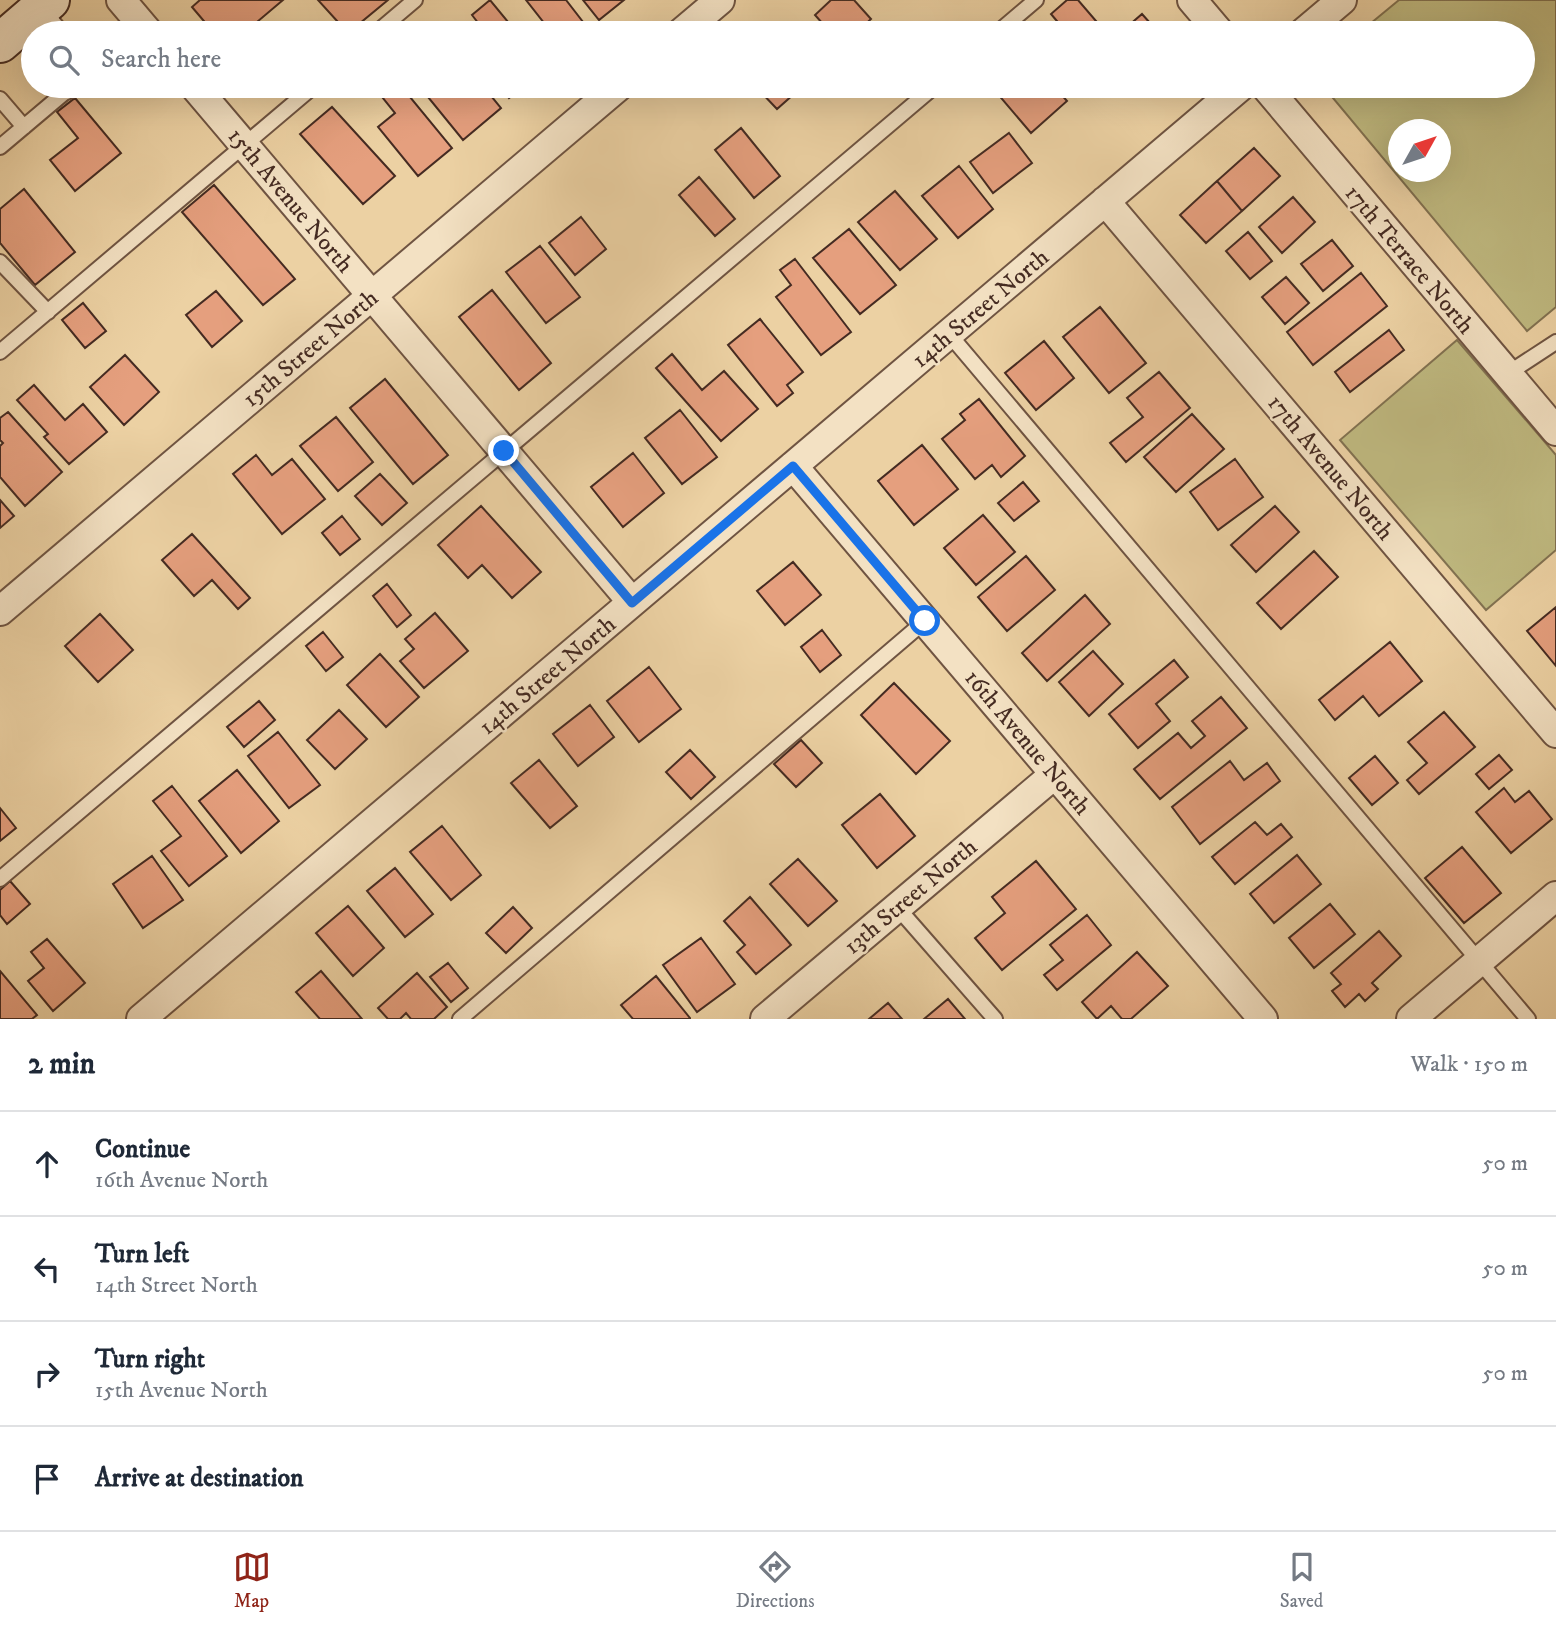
<!DOCTYPE html>
<meta charset="utf-8">
<style>
:root{--surface:#fff;--page:#f6f6f7;--text:#1f2937;--muted:#747a83;--line:#e0e1e3;--accent:#8f2418}
body{margin:0;font-family:"IM FELL DW Pica",serif;background:var(--page);color:var(--text)}
.compass{position:absolute;left:1388px;top:119px;width:63px;height:63px;border-radius:50%;background:var(--surface);box-shadow:0 7px 28px #0002;rotate:50deg}
.stop{position:absolute;width:21px;height:21px;margin:-16px;border:5px solid #1a73e8;border-radius:50%;background:#fff}
.stop.end{background:#1a73e8;border-color:#fff;box-shadow:0 2px 7px #0008}
.list{margin:0;padding:0;list-style:none}
h2{display:flex;justify-content:space-between;align-items:center;height:91px;margin:0;padding:0 28px;font-size:30px}
h2 small{font-size:23px;font-weight:400;color:var(--muted)}
.list li{display:grid;grid-template-columns:46px 1fr auto;gap:21px;align-items:center;box-sizing:border-box;height:105px;padding:0 28px;border-top:2px solid var(--line)}
.list b{display:block;font-size:26px;white-space:nowrap}
.list p{margin:0;font-size:23px;white-space:nowrap;color:var(--muted)}
.list em{font-size:23px;font-style:normal;color:var(--muted)}
.icon{flex:none;width:38px;height:38px;fill:none;stroke:currentColor;stroke-width:2;stroke-linecap:round;stroke-linejoin:round}
.map{position:relative;flex:none;width:1556px;height:1019px;overflow:hidden}
.search{position:absolute;background:var(--surface);box-shadow:0 7px 28px #0002;left:21px;right:21px;top:21px;height:77px;display:flex;align-items:center;gap:18px;box-sizing:border-box;padding:0 24px;border-radius:38px;color:var(--muted);font-size:26px}
.sheet{height:511px;background:var(--surface)}
nav{display:flex;justify-content:space-around;align-items:center;box-sizing:border-box;height:98px;border-top:2px solid var(--line);background:var(--surface);font-size:19px;color:var(--muted)}
nav a{display:grid;justify-items:center;gap:4px}
nav .on{color:var(--accent)}
.map>svg:first-child{display:block}
</style>
<div class="map">
<svg width="1556" height="1019" viewBox="0 0 1556 1019">
<rect width="100%" height="100%" fill="#ecd1a3"/>
<filter id="stains"><feTurbulence type="fractalNoise" baseFrequency=".00286" numOctaves="4"/><feColorMatrix values="0 0 0 0 .2 0 0 0 0 .09 0 0 0 0 .02 0 0 0 .5 -.17"/></filter>
<radialGradient id="worn" r=".72"><stop offset=".6" stop-color="#630" stop-opacity="0"/><stop offset="1" stop-color="#630" stop-opacity=".3"/></radialGradient>
<path fill="#bfb980" stroke="#827251" stroke-width="2" fill-rule="evenodd" d="M1399,0H1556V307L1527,331L1323,86H1523V33H1359ZM1398,130H1440V172H1398Z
M1457,340L1556,455V550L1486,610L1340,440Z"/>
<path fill="#e59f7e" stroke="#452b22" stroke-width="2" d="M200,0H283L244,33H214L192,7Z
M318,0H388L348,33Z
M490,0L517,33H486L472,15Z
M526,0H566L590,31L587,33H552Z
M583,0H624L599,20Z
M831,0H854L871,19L857,32L858,33H831L815,15Z
M1067,0H1078L1102,28L1096,33H1067L1051,14Z
M1142,14L1159,33H1120Z
M395,86H401L452,148L418,176L378,127L395,113L382,97Z
M419,86H483L501,108L463,140Z
M499,86H524L509,98Z
M755,86H803L777,109Z
M991,86H1054L1067,101L1031,133Z
M1146,86H1164L1154,95Z
M75,98L121,153L75,191L50,160L78,138L57,112Z
M332,107L395,176L363,204L300,134Z
M741,128L780,176L754,198L715,150Z
M1009,133L1032,163L993,193L970,162Z
M1254,148L1280,176L1242,211L1217,181Z
M959,166L993,209L958,238L922,196Z
M699,177L735,219L715,236L679,195Z
M1217,181L1242,211L1206,243L1180,215Z
M214,185L295,279L263,305L182,212Z
M24,189L75,252L35,285L0,243V209Z
M895,191L937,239L900,270L858,222Z
M1293,197L1315,222L1282,253L1259,227Z
M581,217L606,249L575,275L549,243Z
M849,229L896,285L860,314L813,258Z
M1248,232L1272,261L1250,279L1226,251Z
M1332,240L1353,266L1323,291L1301,264Z
M540,246L580,297L546,323L506,272Z
M795,259L851,332L821,355L776,297L791,285L780,270Z
M1361,273L1387,306L1313,365L1287,332Z
M1286,277L1309,303L1285,324L1262,297Z
M492,290L551,363L519,390L459,317Z
M216,291L242,321L212,347L186,315Z
M83,303L106,331L85,348L62,320Z
M1100,307L1146,363L1109,393L1063,337Z
M760,319L803,372L787,385L793,393L777,406L728,345Z
M1389,330L1404,350L1350,392L1335,372Z
M1044,341L1074,378L1036,410L1005,373Z
M672,354L702,390L724,371L758,409L721,441L656,368Z
M125,355L159,392L124,425L90,387Z
M1159,372L1190,408L1126,462L1110,443L1143,417L1127,398Z
M385,379L448,455L413,484L350,408Z
M34,385L65,420L83,404L107,432L69,464L44,437L48,434L17,400Z
M979,399L1025,456L1001,477L992,465L975,479L942,439L965,420L960,414Z
M680,410L717,457L682,484L645,438Z
M8,412L62,472L25,506L0,477V446L3,443L0,440V418Z
M1192,414L1224,449L1176,492L1144,457Z
M336,417L373,462L338,491L300,446Z
M922,445L958,489L914,525L878,481Z
M633,453L664,493L623,527L591,487Z
M256,455L272,475L292,459L325,499L282,534L233,474Z
M1235,459L1263,497L1218,530L1190,492Z
M380,474L407,503L382,525L355,496Z
M1023,482L1039,501L1014,521L998,503Z
M0,500L14,516L0,528Z
M481,506L541,572L512,598L482,565L468,578L438,545Z
M1275,506L1299,532L1256,572L1231,545Z
M983,515L1015,552L976,585L944,548Z
M342,516L360,539L340,555L322,533Z
M192,534L250,598L238,609L212,580L194,596L162,560Z
M1314,551L1338,577L1281,629L1257,603Z
M1026,556L1055,590L1007,631L978,597Z
M793,562L821,595L785,625L757,591Z
M387,584L411,615L397,627L373,596Z
M1085,595L1110,624L1047,681L1022,653Z
M1556,607V666L1527,631Z
M435,613L468,651L424,688L400,661L414,649L405,639Z
M100,614L133,650L98,682L65,646Z
M822,630L841,655L820,672L801,647Z
M323,632L343,657L326,671L306,646Z
M1390,642L1422,681L1379,716L1363,696L1335,720L1319,700Z
M1093,651L1123,684L1089,716L1059,682Z
M380,654L419,697L386,727L347,685Z
M1174,660L1188,677L1156,704L1170,721L1138,748L1109,714Z
M649,667L681,709L639,742L607,701Z
M894,683L950,741L916,774L861,715Z
M1221,697L1247,728L1160,799L1134,769L1178,733L1191,748L1205,736L1192,721Z
M259,701L275,720L244,747L227,727Z
M590,705L614,737L578,766L553,734Z
M339,710L367,739L335,769L307,740Z
M1444,712L1475,747L1419,794L1407,780L1427,763L1408,742Z
M278,732L320,785L289,808L248,756Z
M801,740L822,763L796,787L774,764Z
M690,750L715,777L691,799L666,772Z
M1499,755L1512,770L1489,789L1476,774Z
M1375,756L1398,783L1372,805L1349,778Z
M539,760L577,806L550,828L511,783Z
M1230,761L1244,780L1267,763L1280,781L1200,844L1172,807Z
M237,770L279,821L241,853L199,801Z
M172,786L227,856L189,886L161,851L181,836L153,801Z
M1504,788L1515,802L1529,791L1552,819L1511,853L1476,812Z
M880,794L915,836L877,868L842,825Z
M0,808L16,828L0,841Z
M1255,822L1267,835L1281,824L1292,837L1235,884L1212,857Z
M442,826L481,875L451,900L410,852Z
M1462,847L1501,893L1464,923L1425,878Z
M1297,855L1321,884L1274,923L1250,894Z
M152,856L183,900L143,928L113,884Z
M798,859L837,901L808,926L770,884Z
M1036,861L1076,909L1002,970L975,938L1005,913L992,897Z
M395,868L433,914L405,937L367,891Z
M10,881L30,904L7,924L0,915V890Z
M750,897L791,945L756,974L737,952L745,945L724,921Z
M1330,904L1355,934L1314,968L1289,938Z
M348,906L384,948L353,976L316,933Z
M513,907L532,928L506,953L486,933Z
M1087,915L1111,945L1057,990L1044,975L1063,960L1050,945Z
M1379,931L1401,956L1372,983L1378,989L1365,1001L1359,994L1345,1007L1332,991L1341,984L1331,973Z
M701,938L735,984L697,1012L663,965Z
M47,939L85,983L53,1011L28,981L44,968L31,952Z
M1137,952L1168,986L1131,1019H1122L1111,1006L1097,1019L1082,1002Z
M448,963L468,988L451,1002L430,977Z
M0,971L37,1015L32,1019H0Z
M321,971L362,1019H320L296,992Z
M417,973L447,1007L434,1019H411L406,1013L400,1019H388L378,1008Z
M656,976L690,1018V1019H633L621,1005Z
M948,999L965,1019H924Z
M888,1003L902,1019H869Z"/>
<g fill="none" stroke-linecap="round" stroke-linejoin="round">
<g stroke="#6f5442" stroke-width="18">
<path id="lane" d="M43,10L62,33
M376,33L415,0
M997,33L1036,0
M0,99L24,127
M0,147L64,93L81,86
M0,262L48,312
M949,334L1528,1019
M0,352L314,86
M1507,374L1556,342
M0,879L935,86
M897,907L995,1019
M460,1019L925,621"/>
</g>
<g stroke="#6f5442" stroke-width="32">
<path id="street" d="M121,0L149,33
M1192,0L1220,33
M681,33L720,0
M1303,33L1342,0
M194,86L632,602
M1265,86L1556,431
M1105,201L1556,733
M793,466L1263,1019
M0,611L619,86
M141,1019L1241,86
M765,1019L1055,774
M1411,1019L1556,896"/>
</g>
<g stroke="#452b22" stroke-width="42">
<path id="secondary" d="M0,43L50,0"/>
</g>
<use href="#lane" stroke="#f3e1c3" stroke-width="14"/>
<use href="#street" stroke="#f3e1c3" stroke-width="28"/>
<use href="#secondary" stroke="#f3e1c3" stroke-width="38"/>
</g>
<g fill="none" stroke-linecap="round" stroke-linejoin="round">
<path stroke="#1a73e8" stroke-width="9" d="M504,451L632,603L793,466L925,621"/>
</g>
<g text-anchor="middle" stroke-width="5" stroke-linejoin="round" paint-order="stroke">
<g font-size="24" fill="#452b22" stroke="#f3e1c3">
<text transform="translate(291 200) rotate(50)" y="8">15th Avenue North</text>
<text transform="translate(1410 259) rotate(50)" y="8">17th Terrace North</text>
<text transform="translate(980 308) rotate(-40)" y="8">14th Street North</text>
<text transform="translate(310 348) rotate(-40)" y="8">15th Street North</text>
<text transform="translate(1331 467) rotate(50)" y="8">17th Avenue North</text>
<text transform="translate(547 675) rotate(-40)" y="8">14th Street North</text>
<text transform="translate(1028 742) rotate(50)" y="8">16th Avenue North</text>
<text transform="translate(910 896) rotate(-40)" y="8">13th Street North</text>
</g>
</g>
<rect width="100%" height="100%" filter="url(#stains)"/>
<rect width="100%" height="100%" fill="url(#worn)"/>
</svg>
<svg class="compass" viewBox="-18 -18 36 36"><path d="M0-13l5 13h-10z" fill="#e53935"/><path d="M0 13l5-13h-10z" fill="#747a83"/></svg>
<div class="stop" style="left:925px;top:621px"></div>
<div class="stop end" style="left:504px;top:451px"></div>
<div class="search"><svg class="icon" aria-label="search" viewBox="0 0 24 24"><circle cx="10" cy="10" r="6"/><path d="M15 15l6 6"/></svg>Search here</div>
</div>
<section class="sheet">
<h2>2 min<small>Walk · 150 m</small></h2>
<ul class="list">
<li><svg class="icon" aria-label="ahead" viewBox="0 0 24 24"><path d="M12 20V5M6 11l6-6 6 6"/></svg><div><b>Continue</b><p>16th Avenue North</p></div><em>50 m</em></li>
<li><svg class="icon" aria-label="left" viewBox="0 0 24 24"><path d="M17 20v-9H6M10 6l-5 5 5 5"/></svg><div><b>Turn left</b><p>14th Street North</p></div><em>50 m</em></li>
<li><svg class="icon" aria-label="right" viewBox="0 0 24 24"><path d="M7 20v-9h11M14 6l5 5-5 5"/></svg><div><b>Turn right</b><p>15th Avenue North</p></div><em>50 m</em></li>
<li><svg class="icon" aria-label="arrive" viewBox="0 0 24 24"><path d="M6 21V4h12l-3 4 3 4H6"/></svg><div><b>Arrive at destination</b></div></li>
</ul>
</section>
<nav>
<a class="on"><svg class="icon" aria-label="map" viewBox="0 0 24 24"><path d="M3 6l6-2 6 2 6-2v14l-6 2-6-2-6 2zM9 4v14M15 6v14"/></svg>Map</a>
<a><svg class="icon" aria-label="directions" viewBox="0 0 24 24"><path d="M12 3l9 9-9 9-9-9zM9 14v-3h6M13 9l2 2-2 2"/></svg>Directions</a>
<a><svg class="icon" aria-label="saved" viewBox="0 0 24 24"><path d="M7 4h10v16l-5-4-5 4z"/></svg>Saved</a>
</nav>
